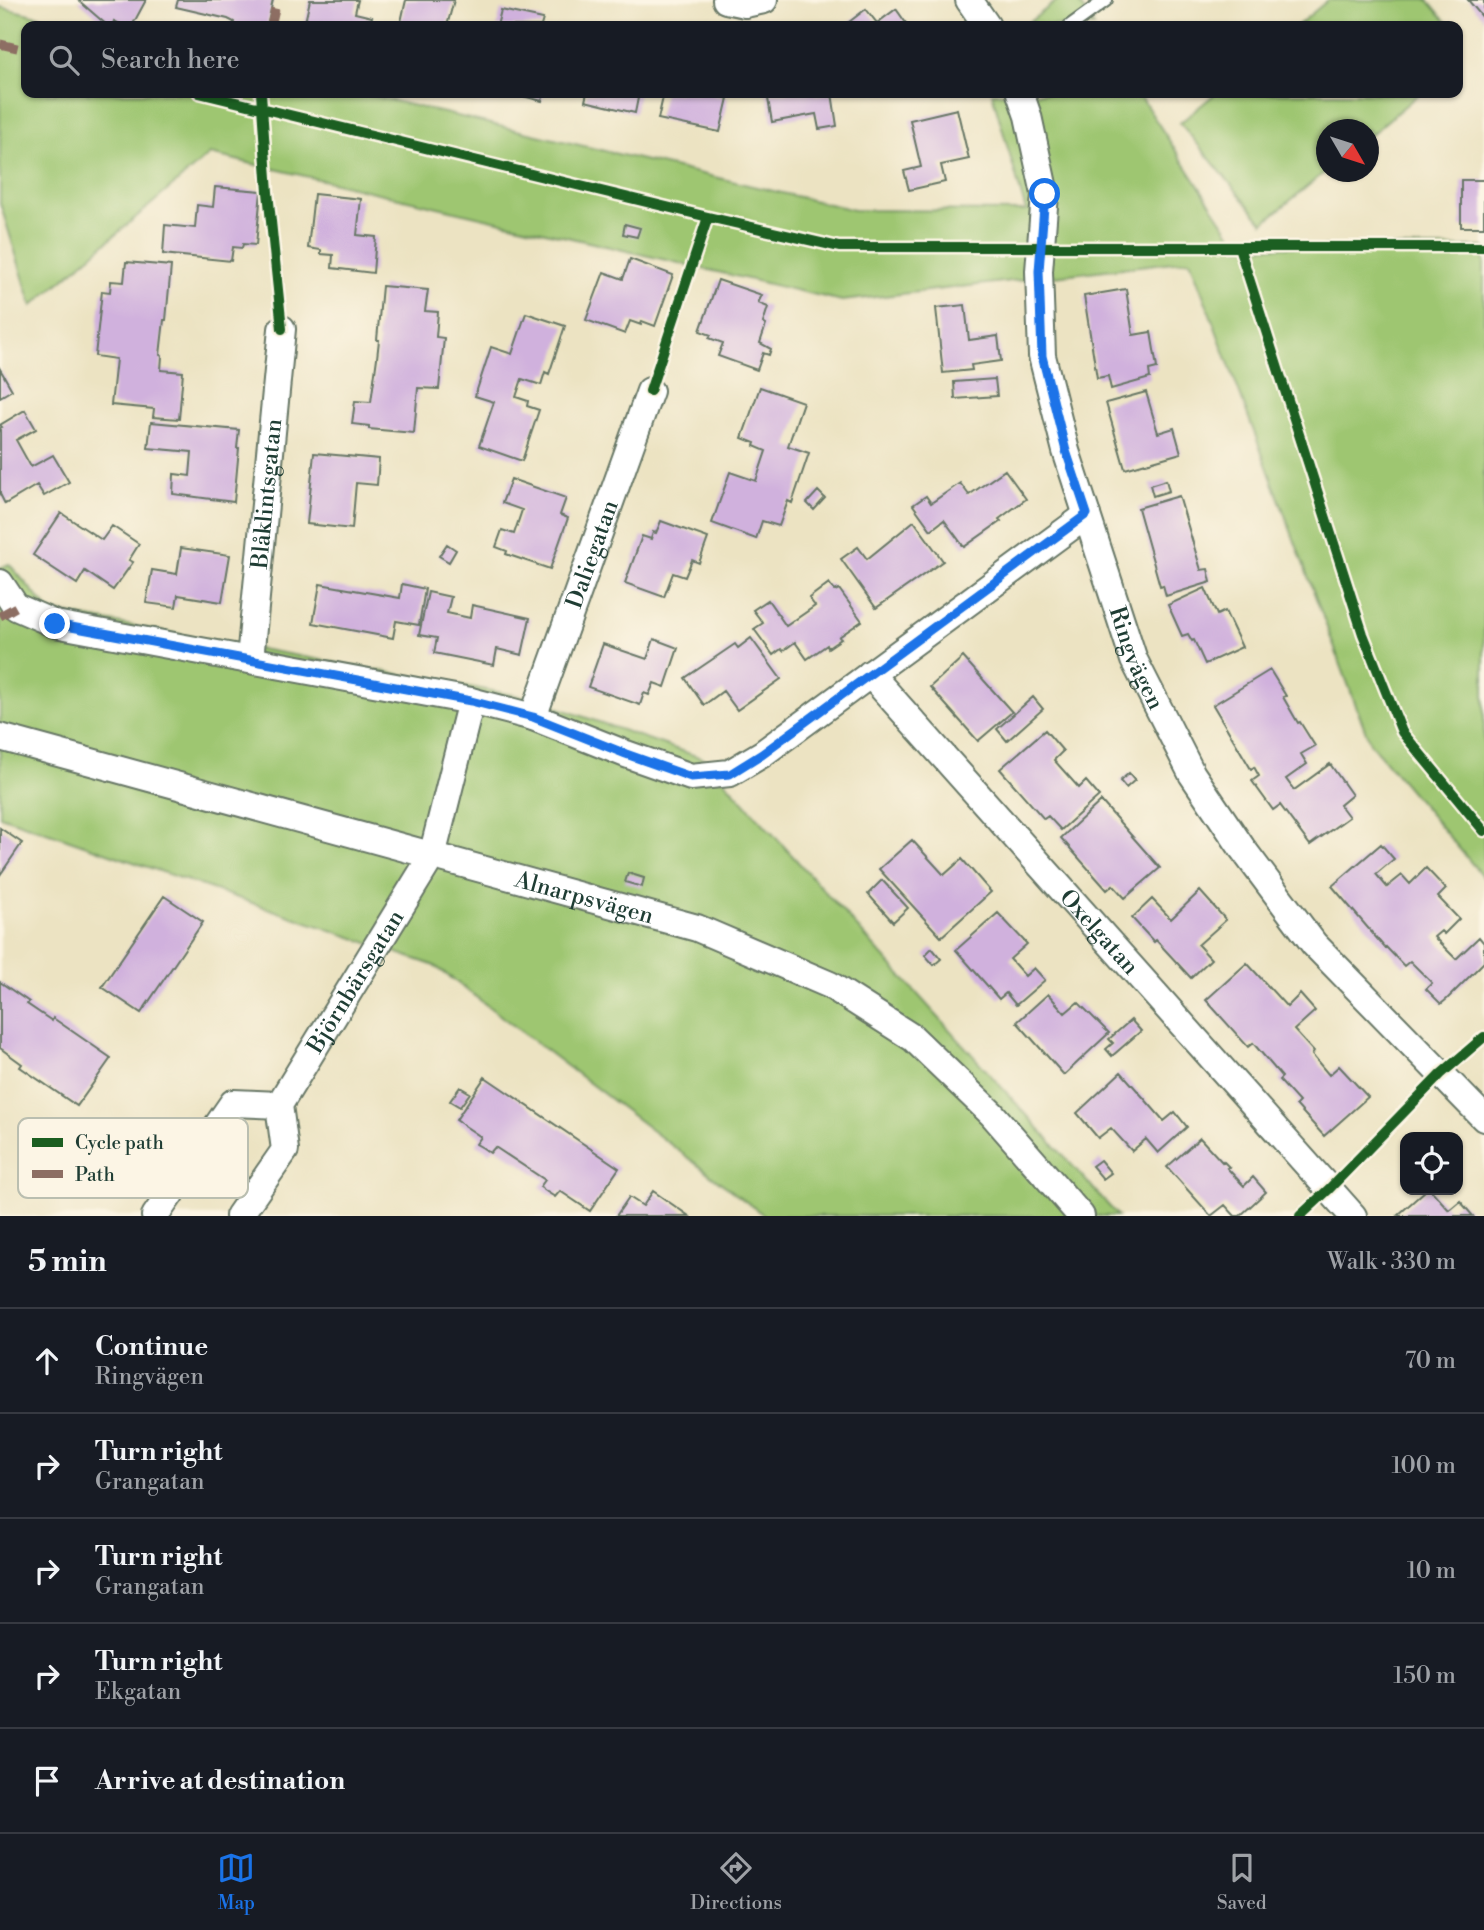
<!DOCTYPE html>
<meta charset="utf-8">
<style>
:root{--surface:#171b24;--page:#20242c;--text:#f1f3f6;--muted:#9ea1a6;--line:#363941;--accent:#1a73e8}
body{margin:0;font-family:"Libre Bodoni",serif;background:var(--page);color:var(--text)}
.controls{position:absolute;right:21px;bottom:21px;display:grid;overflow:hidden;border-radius:14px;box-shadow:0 2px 5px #0004}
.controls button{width:63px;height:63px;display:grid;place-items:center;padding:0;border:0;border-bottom:2px solid var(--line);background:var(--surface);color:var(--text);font:35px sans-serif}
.compass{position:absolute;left:1316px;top:119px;width:63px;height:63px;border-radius:50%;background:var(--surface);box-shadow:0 2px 5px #0004;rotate:129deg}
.stop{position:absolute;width:21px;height:21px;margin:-16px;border:5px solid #1a73e8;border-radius:50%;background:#fff}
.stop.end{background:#1a73e8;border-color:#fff;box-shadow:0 2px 7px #0008}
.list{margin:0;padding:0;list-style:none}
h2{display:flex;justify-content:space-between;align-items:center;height:91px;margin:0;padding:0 28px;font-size:30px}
h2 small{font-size:23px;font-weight:400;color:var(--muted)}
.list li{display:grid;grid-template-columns:46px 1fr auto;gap:21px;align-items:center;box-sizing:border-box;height:105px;padding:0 28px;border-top:2px solid var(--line)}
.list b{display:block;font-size:26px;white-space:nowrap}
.list p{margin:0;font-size:23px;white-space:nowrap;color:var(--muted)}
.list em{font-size:23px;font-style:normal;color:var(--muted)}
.icon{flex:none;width:38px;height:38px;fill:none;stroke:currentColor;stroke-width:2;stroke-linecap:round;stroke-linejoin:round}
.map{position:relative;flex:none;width:1484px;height:1216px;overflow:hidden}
.search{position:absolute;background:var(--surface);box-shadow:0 2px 5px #0004;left:21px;right:21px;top:21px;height:77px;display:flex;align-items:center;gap:18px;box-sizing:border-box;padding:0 24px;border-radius:14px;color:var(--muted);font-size:26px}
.sheet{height:616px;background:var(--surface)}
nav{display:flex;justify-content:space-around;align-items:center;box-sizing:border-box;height:98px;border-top:2px solid var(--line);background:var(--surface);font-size:19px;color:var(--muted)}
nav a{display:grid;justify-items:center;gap:4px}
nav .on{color:var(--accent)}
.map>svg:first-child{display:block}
</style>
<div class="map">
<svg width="1484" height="1216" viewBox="0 0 1484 1216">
<rect width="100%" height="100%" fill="#fcf5e5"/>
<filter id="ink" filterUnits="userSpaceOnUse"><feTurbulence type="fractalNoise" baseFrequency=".0143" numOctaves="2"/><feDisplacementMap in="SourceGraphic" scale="14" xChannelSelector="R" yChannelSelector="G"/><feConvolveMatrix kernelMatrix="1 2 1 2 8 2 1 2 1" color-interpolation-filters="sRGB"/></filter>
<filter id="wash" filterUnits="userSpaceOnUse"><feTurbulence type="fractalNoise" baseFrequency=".00686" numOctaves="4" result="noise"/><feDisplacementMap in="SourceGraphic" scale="28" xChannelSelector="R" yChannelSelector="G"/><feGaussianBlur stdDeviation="1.57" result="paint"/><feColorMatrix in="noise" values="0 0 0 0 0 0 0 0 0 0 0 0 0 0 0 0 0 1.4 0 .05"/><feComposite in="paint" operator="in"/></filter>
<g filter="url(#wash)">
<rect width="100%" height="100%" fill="#ece3c2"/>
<path fill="#9ec671" stroke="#5e8252" stroke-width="2" d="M1058,0H1077L1094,26H1024Z
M1328,0H1428L1450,26H1297Z
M0,7L80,26H26V93H360L854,210L1026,211L992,93H1138L1239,247H1484V878L1370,743L1190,260L842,301L210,154L32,306L0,203Z
M1216,93H1420L1369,136L1368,130H1326V171L1263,223L1180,123Z
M9,564L50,611L530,698L705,759L1118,1216H765L435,966L0,816V568Z"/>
<g id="blocks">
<path fill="#d0b1dd" d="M78,0H146L132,26H124L114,21L112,26H108Z
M178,0H273L267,26H233L234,22L228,19L176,7Z
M310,0H358L355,13L372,17L369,26H326L305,22Z
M406,0H454L447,26H400Z
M1468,0H1484V19Z
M866,9L877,23L896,9L908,26H853L849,22Z
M501,10L543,19L541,26H497Z
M511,93H544L542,101Z
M587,93H639L635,113L585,101Z
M664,93H712V95L728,98L720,132L658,119Z
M767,93H816V95L832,93L837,126L819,129L816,114L772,122Z
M957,109L969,159L941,165L945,182L909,190L904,171L921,167L910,120Z
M1461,180H1484V227H1461Z
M215,187L261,191L256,245L243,244L242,248L233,247L231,261L163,254L165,225L195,228L197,205L213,207Z
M314,194L361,199L357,235L376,237L373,273L332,268L333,255L321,254V250L308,248Z
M625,224L640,228L637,237L623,234Z
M630,259L673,275L655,326L642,321L641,325L630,321L625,334L586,320L604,272L623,279Z
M126,262L171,266L166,320H164L160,355L162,356L161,370L183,372L179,419L153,417L154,409L111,405L116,359L95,356L102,291L110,292L111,281L124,282Z
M718,280L762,295L758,303L768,307L763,323L766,325L760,343L771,349L769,355L763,353L757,370L718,356L723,343L709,338L711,335L700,331Z
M382,286L428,290L425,311L438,312L436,337L444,338L439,389L418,388L414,433L369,429V426L352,424L355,401L371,402L377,358L379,340H377Z
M1126,289L1133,335L1151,332L1157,368L1149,370L1150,378L1111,389L1108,376L1097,378L1084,296Z
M965,305L969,340L998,336L1001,361L971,365L972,370L943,373L936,308Z
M526,313L565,326L549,374L545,372L541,385L522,379L516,397L528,401L527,406L539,410L522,461L479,446L494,402L475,396L491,347L512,354Z
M0,369L12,390L0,397Z
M995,379L997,396L955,399L954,382Z
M760,387L803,402L788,446L809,453L792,503L788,501L779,526L762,521L756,539L712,523L730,472L756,481L766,451L754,446L755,443L742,438Z
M1146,392L1158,433L1174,428L1181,453L1125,469L1106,403Z
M25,410L36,429L16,440L31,467L53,455L69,482L44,496L37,485L5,504L0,494V428L2,427L0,425Z
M151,422L239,430L237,448H239L234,502L173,494L174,474L190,476L192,452L148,448Z
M314,453L379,459L377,485L356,483L352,529L307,524Z
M1005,470L1026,499L999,519L1001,521L964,547L944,520L931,530L913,505L926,496L931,503L960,483L969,495Z
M511,479L566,498L560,515L568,518L550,569L506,554L507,551L496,547L502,530L514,534L522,510L502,503Z
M1166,480L1169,491L1153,496L1150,485Z
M818,491L825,498L814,510L807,503Z
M1179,496L1201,570L1208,569L1211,582L1166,596L1163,585L1160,586L1138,508Z
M61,513L102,540L112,526L139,544L129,560L133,562L113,590L85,571L77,584L33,555Z
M661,521L708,538L699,563L692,560L685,577L673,573L664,597L625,583L642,536L651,539L653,532L656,533Z
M914,521L943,561L876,608L841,559L858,547L867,559Z
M447,544L456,550L449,562L439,556Z
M181,548L230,555L222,602L178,595L176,607L146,603L152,570L177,574Z
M829,583L835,591L839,589L862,621L839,637L841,639L828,648L827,645L807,659L795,642L783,651L781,649L773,655L754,629L763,623L753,610L768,600L786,626L815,606L809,598Z
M320,584L400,598L402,584L425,589L419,625L396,621L393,638L313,623Z
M1205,588L1217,615L1225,611L1242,647L1205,664L1194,640L1192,641L1188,634L1182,636L1168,605Z
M428,592L451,597L447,613L470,618L472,605L530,618L522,655L497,649L494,665L434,653L437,638L419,635Z
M751,638L781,679L737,710L723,691L704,705L685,678L735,644L738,648Z
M654,639L678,648L665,687L654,683L649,695L644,693L640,705L588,687L603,644L647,659Z
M963,657L1012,712L978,741L930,687Z
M1270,670L1286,696L1283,697L1298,723L1300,722L1315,746L1301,754L1307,764L1286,779L1294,790L1330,764L1352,795L1340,805L1349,817L1310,845L1280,805L1273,810L1252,781L1259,776L1254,767L1251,769L1213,705Z
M1033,697L1043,709L1007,741L997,729Z
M1045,730L1063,751L1054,760L1079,788L1086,781L1099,796L1061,830L1048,816L1044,819L1000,769Z
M1129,773L1135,780L1126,788L1120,781Z
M1101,801L1160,868L1125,898L1113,885L1107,890L1061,838Z
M0,828L22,843L0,875Z
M912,840L944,875L962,859L991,892L941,937L879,869Z
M1381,844L1394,859L1376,874L1387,887L1402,875L1410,884L1426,868L1446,889L1438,897L1459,919L1444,934L1441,931L1434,937L1456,959L1479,937L1484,943V962L1447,999L1441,1004L1426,989L1432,983L1410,961L1404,966L1386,947L1385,948L1332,886Z
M628,873L644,878L642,887L625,882Z
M882,880L908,908L893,922L868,894Z
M1200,891L1226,920L1198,945L1211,959L1191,978L1156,940L1154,942L1132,918L1152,899L1171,919Z
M164,896L203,922L141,1013L102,987Z
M998,913L1027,944L1010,959L1025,976L1034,968L1045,980L1016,1005L1006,993L999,999L956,950Z
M932,948L941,959L934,965L925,955Z
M1247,963L1287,1007L1300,994L1315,1011L1294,1030L1314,1052L1312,1055L1329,1075L1339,1066L1368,1097L1324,1136L1296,1105L1299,1102L1279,1080L1282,1077L1265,1057L1253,1043L1248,1047L1206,1000Z
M0,982L29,1002L27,1004L52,1021L53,1018L111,1058L77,1106L20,1067L22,1064L0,1048Z
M1048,994L1065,1013L1078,1002L1109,1033L1064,1075L1017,1022Z
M1131,1020L1141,1031L1112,1056L1106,1049L1113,1043L1109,1039Z
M1121,1072L1164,1121L1175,1112L1187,1127L1158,1153L1146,1139L1132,1151L1111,1128L1098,1138L1077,1113Z
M485,1077L619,1168L590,1211L560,1191L555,1197L547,1192L540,1187L545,1180L495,1147L490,1153L483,1148L476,1144L481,1137L456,1120Z
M460,1087L470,1093L460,1107L450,1101Z
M1200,1138L1222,1162L1223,1161L1229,1167L1227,1168L1244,1186L1253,1177L1266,1192L1240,1216H1235L1225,1205L1211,1216L1167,1167Z
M1100,1160L1111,1173L1103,1179L1092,1166Z
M1426,1190H1431L1449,1210L1460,1201L1473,1216H1400L1398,1215Z
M653,1191L689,1216H616L629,1197L643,1206Z"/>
</g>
</g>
<g filter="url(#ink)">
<use href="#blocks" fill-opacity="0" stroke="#677766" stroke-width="2"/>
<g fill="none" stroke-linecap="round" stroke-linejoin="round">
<g stroke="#677766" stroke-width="16">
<path id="lane" d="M1070,26L1106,0"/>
</g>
<g stroke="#677766" stroke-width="30">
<g id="street">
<path d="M726,0L745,4L764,0"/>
<path d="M969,0L987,26"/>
<path id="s1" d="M1020,93L1028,116L1045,194L1039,271L1042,356L1066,451L1134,660L1192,774L1242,848L1314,944L1484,1118"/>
<path d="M0,583L16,607L55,624L471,701L533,717L626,754L691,777L730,773L762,754L1087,515"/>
<path id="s2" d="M250,659L282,329"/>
<path id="s3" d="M870,674L1353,1216"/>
<path id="s4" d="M533,717L650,391"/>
<path id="s5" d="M0,737L697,928L830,985L913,1038L992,1114L1081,1216"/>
<path d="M155,1216L233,1103L279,1105"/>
<path id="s6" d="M239,1216L285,1150L279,1105L432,856L471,701"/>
</g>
</g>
<use href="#lane" stroke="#fff" stroke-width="12"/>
<use href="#street" stroke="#fff" stroke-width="26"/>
<path stroke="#8d6e63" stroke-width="9" stroke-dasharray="18 9" stroke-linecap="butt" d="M271,26L277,0
M0,44L26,50
M0,616L16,607"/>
<g stroke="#fcf5e5" stroke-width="15">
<path id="cycleway" d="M199,93L708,217L839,247H1239
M261,93L268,192L282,329
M1484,247H1239L1363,634L1402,732L1484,831
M650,391L708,217
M1300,1216L1329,1189L1441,1074L1484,1037"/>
</g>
<use href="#cycleway" stroke="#1b5e20" stroke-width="10"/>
</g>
</g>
<g fill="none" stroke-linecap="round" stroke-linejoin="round" filter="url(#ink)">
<path stroke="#1a73e8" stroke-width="9" d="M55,624L471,701L533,717L626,754L691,777L730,774L762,754L1087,514L1066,451L1042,356L1039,271L1045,194"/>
</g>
<g text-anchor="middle" stroke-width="6" stroke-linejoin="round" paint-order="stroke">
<g font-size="23" fill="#1f3d34" stroke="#fcf5e5">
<text dy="8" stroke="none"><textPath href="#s2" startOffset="166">Blåklintsgatan</textPath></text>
<text dy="8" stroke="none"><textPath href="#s4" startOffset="173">Daliegatan</textPath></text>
<text dy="8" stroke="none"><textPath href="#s1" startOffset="583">Ringvägen</textPath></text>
<text dy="8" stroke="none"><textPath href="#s5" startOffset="606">Alnarpsvägen</textPath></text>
<text dy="8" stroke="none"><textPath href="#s3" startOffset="345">Oxelgatan</textPath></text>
<text dy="8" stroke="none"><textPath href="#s6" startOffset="271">Björnbärsgatan</textPath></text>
</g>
</g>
<rect x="18" y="1118" width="230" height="80" rx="10" fill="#fcf5e5" stroke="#babeb0" stroke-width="2"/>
<rect x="32" y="1138" width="31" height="9" fill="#1b5e20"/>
<rect x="32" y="1170" width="31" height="8" fill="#8d6e63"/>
<g font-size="19" fill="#1f3d34">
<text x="75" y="1149">Cycle path</text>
<text x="75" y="1181">Path</text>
</g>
</svg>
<div class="controls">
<button><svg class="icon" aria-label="locate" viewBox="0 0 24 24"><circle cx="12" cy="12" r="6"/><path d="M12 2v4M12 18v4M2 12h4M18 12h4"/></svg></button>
</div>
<svg class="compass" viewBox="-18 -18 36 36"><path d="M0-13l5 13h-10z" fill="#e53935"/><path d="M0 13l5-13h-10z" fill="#9ea1a6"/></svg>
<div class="stop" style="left:1045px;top:194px"></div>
<div class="stop end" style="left:55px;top:624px"></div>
<div class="search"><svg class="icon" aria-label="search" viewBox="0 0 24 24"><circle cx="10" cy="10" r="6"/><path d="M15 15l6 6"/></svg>Search here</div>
</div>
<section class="sheet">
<h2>5 min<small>Walk · 330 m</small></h2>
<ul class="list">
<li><svg class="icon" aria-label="ahead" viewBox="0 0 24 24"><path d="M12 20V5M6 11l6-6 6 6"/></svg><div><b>Continue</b><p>Ringvägen</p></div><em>70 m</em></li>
<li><svg class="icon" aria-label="right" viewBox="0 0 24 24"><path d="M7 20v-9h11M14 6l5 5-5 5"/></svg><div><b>Turn right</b><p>Grangatan</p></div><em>100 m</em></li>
<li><svg class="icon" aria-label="right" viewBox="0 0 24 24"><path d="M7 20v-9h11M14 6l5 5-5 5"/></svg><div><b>Turn right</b><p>Grangatan</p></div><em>10 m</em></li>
<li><svg class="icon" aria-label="right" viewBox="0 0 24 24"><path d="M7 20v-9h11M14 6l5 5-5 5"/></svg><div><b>Turn right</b><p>Ekgatan</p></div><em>150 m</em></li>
<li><svg class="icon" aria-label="arrive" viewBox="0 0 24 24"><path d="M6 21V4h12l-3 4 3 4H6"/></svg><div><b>Arrive at destination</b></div></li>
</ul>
</section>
<nav>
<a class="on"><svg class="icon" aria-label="map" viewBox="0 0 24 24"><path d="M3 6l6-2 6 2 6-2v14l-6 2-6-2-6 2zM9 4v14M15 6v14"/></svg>Map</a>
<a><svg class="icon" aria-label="directions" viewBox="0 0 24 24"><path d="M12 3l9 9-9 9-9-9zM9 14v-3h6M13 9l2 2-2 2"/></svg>Directions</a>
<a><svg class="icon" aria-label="saved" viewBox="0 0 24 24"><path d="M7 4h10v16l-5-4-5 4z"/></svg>Saved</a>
</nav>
